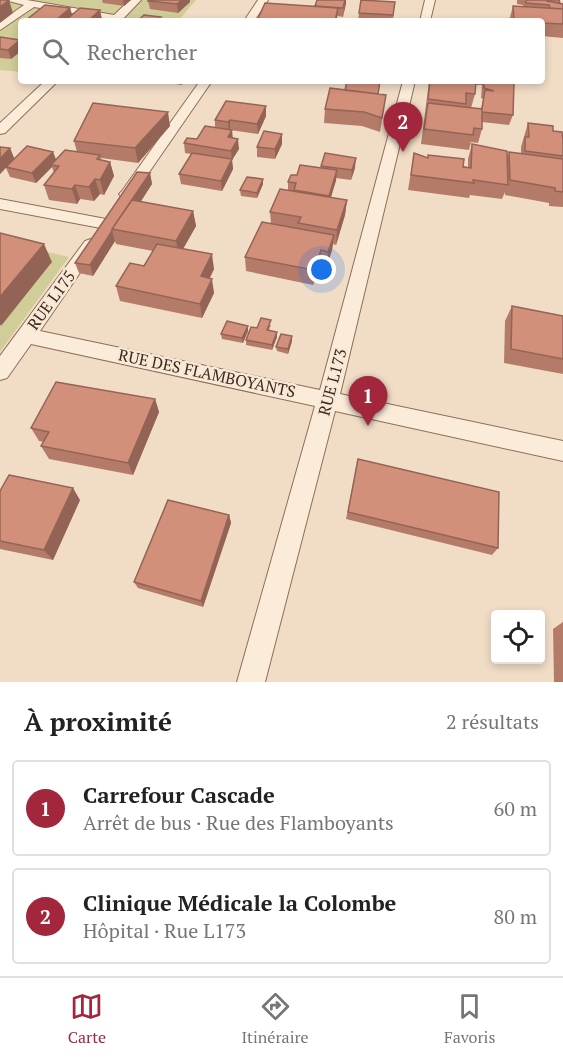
<!DOCTYPE html>
<html lang="fr">
<meta charset="utf-8">
<style>
:root{--surface:#fff;--page:#f2f2f2;--text:#222;--muted:#767676;--line:#e0e0e0;--accent:#a2263c}
body{margin:0;font-family:"PT Serif",serif;background:var(--page);color:var(--text)}
.controls{position:absolute;right:18px;bottom:18px;display:grid;overflow:hidden;border-radius:6px;box-shadow:0 3px 9px #0003}
.controls button{width:54px;height:54px;display:grid;place-items:center;padding:0;border:0;border-bottom:2px solid var(--line);background:var(--surface);color:var(--text);font:30px sans-serif}
.you{position:absolute;left:322px;top:270px;width:21px;height:21px;margin:-15px;border:4px solid #fff;border-radius:50%;background:#1a73e8;box-shadow:0 0 0 9px #1a73e833}
.badge{display:grid;place-items:center;width:39px;height:39px;border-radius:50%;background:var(--accent);color:#fff;font-size:20px;font-weight:700}
.pin{position:absolute;translate:-50% -50px;filter:drop-shadow(0 2px 3px #0008)}
.pin::after{content:'';position:absolute;top:32px;width:21px;height:18px;background:inherit;clip-path:polygon(0 0,100% 0,50% 100%)}
.list{margin:0;padding:0;list-style:none}
h2{display:flex;justify-content:space-between;align-items:center;height:78px;margin:0;padding:0 24px;font-size:26px}
h2 small{font-size:20px;font-weight:400;color:var(--muted)}
.list li{display:grid;grid-template-columns:39px 1fr auto;gap:18px;align-items:center;box-sizing:border-box;height:96px;margin:0 12px 12px;padding:0 12px;border:2px solid var(--line);border-radius:6px}
.list b{display:block;font-size:22px;white-space:nowrap}
.list p{margin:0;font-size:20px;white-space:nowrap;color:var(--muted)}
.list em{font-size:20px;font-style:normal;color:var(--muted)}
.icon{flex:none;width:33px;height:33px;fill:none;stroke:currentColor;stroke-width:2;stroke-linecap:round;stroke-linejoin:round}
.map{position:relative;flex:none;width:563px;height:682px;overflow:hidden}
.search{position:absolute;background:var(--surface);box-shadow:0 3px 9px #0003;left:18px;right:18px;top:18px;height:66px;display:flex;align-items:center;gap:15px;box-sizing:border-box;padding:0 21px;border-radius:6px;color:var(--muted);font-size:22px}
.sheet{height:294px;background:var(--surface)}
nav{display:flex;justify-content:space-around;align-items:center;box-sizing:border-box;height:84px;border-top:2px solid var(--line);background:var(--surface);font-size:16px;color:var(--muted)}
nav a{display:grid;justify-items:center;gap:3px}
nav .on{color:var(--accent)}
.map>svg:first-child{display:block}
</style>
<div class="map">
<svg width="563" height="682" viewBox="0 0 563 682">
<rect width="100%" height="100%" fill="#f1ddc6"/>
<path fill="#d1cd99" d="M0,0H196L178,21H21V72L0,70Z
M0,241L69,257L0,352Z"/>
<g fill="none" stroke-linecap="round" stroke-linejoin="round">
<g stroke="#8e6d5a" stroke-width="2">
<path id="street" d="M5,0H27L114,15L130,0H141L121,21L34,7L0,30V22L24,5Z
M258,0H268L254,21H244Z
M425,0H435L430,21H420Z
M45,81H58L5,133L0,134V123Z
M200,81H212L132,197H122L119,194L122,191Z
M403,81H415L340,394L563,441V461L335,411L265,682H237L315,406L31,344L7,378L0,380V356L85,241L91,239L99,245L40,331L320,390Z
M0,199L106,219L114,224L106,229L0,209Z"/>
</g>
<use href="#street" fill="#fbecda" fill-rule="evenodd"/>
</g>
<path fill="#b57b69" fill-rule="evenodd" d="M102,0H131L124,6L103,3Z
M317,0H346L343,17L338,16L315,6Z
M517,0H559L560,3L563,4V38L542,36V21H509L513,6H523V5L517,4Z
M148,1L190,2L178,13L150,9Z
M395,2L393,21H358L359,13Z
M0,37L20,40L21,44V51L11,59L0,58Z
M154,81H184L182,85Z
M429,81H497L513,115L509,125L482,122V129L478,143L471,142L469,150L421,144ZM476,85H482L481,98L483,99L481,109L471,108L475,94Z
M379,94L386,95L380,132L362,126L324,123L325,109Z
M266,106V116L258,134L230,130L232,138L239,149L232,160L233,169L222,191L181,184L179,174L191,154L185,153L184,143L197,139L215,128V120Z
M528,123L553,131L563,140V207L549,206V203L505,195V192L502,199L470,195L469,198L408,190L414,153L428,158L468,167V159L472,144L507,159L509,152L521,154V147Z
M170,126L138,163L101,158V160L110,162L114,176L104,195L100,194L94,201L80,199L77,204L49,200L44,185L54,173L52,167L36,183L10,177L6,168L0,174V147L10,148L14,158L53,152L56,160L77,152L74,141Z
M282,144L275,159L257,157V147Z
M321,166L355,168L351,180L336,178L331,198L347,200L345,215L336,245L333,244L332,250L327,266L320,265L313,285L246,271L245,257L271,224L270,212L288,191V182L297,175L321,168Z
M150,173L152,184L140,202L193,211L196,226L183,249L214,269L210,278L214,293L202,318L120,301L116,286L144,266L153,251L116,244L115,241L93,276L79,273L75,263Z
M263,179V184L257,198L241,196L240,190Z
M512,306L563,316V374L504,363L505,321Z
M271,325L269,330L277,332V337L272,350L246,345V340L257,328Z
M248,331L243,343L222,339L221,334Z
M292,341L288,354L277,351L276,347Z
M155,399L159,412L133,475L49,459L41,446L44,442L39,441L31,428Z
M358,459L498,548L492,555L346,519Z
M0,491L80,500L53,560L0,549Z
M229,515L231,523L203,607L138,588L134,582Z
M563,622V682H554L553,629Z"/>
<path fill="#936455" d="M9,0L13,13L0,23V7Z
M123,0H131L124,6Z
M182,0H190V2L178,13L177,4Z
M345,0H346V4L343,17Z
M70,8L73,17L66,20V21H55Z
M338,8L337,21H335Z
M100,10L102,19L100,21H88Z
M20,40L21,44V51L11,59L8,50Z
M266,106V116L258,134L257,124Z
M168,112L170,126L138,163L135,148Z
M230,120V130L229,132L228,122Z
M232,130L233,140L228,137Z
M282,134V144L275,159V149Z
M238,139L239,149L232,160L233,169L222,191L221,181L232,160L231,151Z
M10,148L14,158L0,174V159Z
M53,152L57,162L51,165L52,167L36,183L32,173Z
M356,158L355,168L351,180L352,170Z
M110,162L114,176L104,195L100,180Z
M337,170L336,181L328,206L329,196Z
M150,173L152,184L122,231L113,229Z
M95,179L100,194L94,201L89,187Z
M263,179V184L257,198V193Z
M75,185L80,199L77,204L72,189Z
M347,200L345,215L336,245L337,230Z
M193,211L196,226L179,256L176,241Z
M112,231L115,241L93,276L90,265Z
M334,235L332,250L327,266L328,252Z
M44,244L52,262L1,326L0,324V297Z
M321,250L320,265L313,285L314,270Z
M212,254L214,269L203,291L201,276Z
M212,279L214,293L202,318L200,304Z
M248,326V331L243,343L242,338Z
M277,332V337L272,350V345Z
M292,336V341L288,354V349Z
M155,399L159,412L133,475L128,463Z
M73,488L80,500L53,560L44,550Z
M229,515L231,523L203,607L201,601Z"/>
<path fill="#d28f7a" stroke="#936455" stroke-width="1.5" d="M0,0H9L0,7Z
M149,0H182L177,4L148,1Z
M317,0H345L343,8L315,6Z
M361,0L395,2L393,15L359,13Z
M526,0H547V1L563,4V9L550,8L549,5L526,3Z
M547,0H559L560,3L547,1Z
M265,3L338,8L335,21H257Z
M45,5L70,8L55,21H25Z
M513,6L563,9V24L542,23V21L514,20Z
M80,8L100,10L88,21L66,20Z
M144,15L161,17L156,21H137Z
M0,37L20,40L8,50L0,49Z
M347,81H380L378,94L345,90Z
M430,81H476L475,94L466,93V104L428,99Z
M484,81H495L514,83L513,115L482,112V109L485,90L494,91L484,88Z
M330,88L386,95L382,118L364,112L325,109Z
M226,101L266,106L257,124L230,120L228,122L215,120Z
M93,103L168,112L135,148L74,141Z
M428,103L482,109V129L474,128L473,135L424,129Z
M528,123L553,126V131L562,132L563,140V156L525,151V137H529Z
M205,126L232,130L228,137L238,139L231,151L184,143L187,138L197,139Z
M264,131L282,134L275,149L257,147Z
M472,144L507,151L508,185L473,180L474,183L411,175L414,153L428,158V155L464,159L463,167L471,168Z
M27,146L53,152L32,173L6,167Z
M0,147L10,148L0,159Z
M65,150L100,155L97,159L110,162L100,180L95,179L89,187L75,185L72,189L44,185L59,166L51,165Z
M509,152L563,159V192L555,191V188L510,180Z
M192,153L232,159L221,181L179,174Z
M325,153L356,158L352,170L321,166Z
M300,165L337,170L329,196L294,190L296,183L288,182L291,175H297Z
M137,172L150,173L112,229V231L90,265L75,263Z
M247,177L263,179L257,193L240,190Z
M280,189L347,200L337,230L298,223L301,217L270,212Z
M132,200L193,211L176,241L112,229Z
M262,222L334,235L328,252L321,250L314,270L245,257Z
M0,233L44,244L0,297Z
M157,244L212,254L201,276L212,279L200,304L116,286L130,263L144,266Z
M512,306L563,316V359L511,349Z
M261,318L271,320L267,330L277,332L272,345L246,340L251,327L257,328Z
M227,321L248,326L242,338L221,334Z
M281,334L292,336L288,349L276,347Z
M56,382L155,399L128,463L41,446L49,432L31,428Z
M358,459L499,492L498,548L348,512Z
M9,475L73,488L44,550L0,541V491Z
M168,500L229,515L201,601L134,582Z"/>
<g text-anchor="middle" stroke-width="5" stroke-linejoin="round" paint-order="stroke">
<g font-size="16" fill="#3e281f" stroke="#f8e8d6">
<text transform="translate(51 300) rotate(-54)" y="6">RUE L175</text>
<text transform="translate(207 373) rotate(12)" y="6">RUE DES FLAMBOYANTS</text>
<text transform="translate(332 382) rotate(-75)" y="6">RUE L173</text>
</g>
</g>
</svg>
<div class="controls">
<button><svg class="icon" aria-label="locate" viewBox="0 0 24 24"><circle cx="12" cy="12" r="6"/><path d="M12 2v4M12 18v4M2 12h4M18 12h4"/></svg></button>
</div>
<div class="you"></div>
<div class="pin badge" style="left:368px;top:426px">1</div>
<div class="pin badge" style="left:403px;top:152px">2</div>
<div class="search"><svg class="icon" aria-label="search" viewBox="0 0 24 24"><circle cx="10" cy="10" r="6"/><path d="M15 15l6 6"/></svg>Rechercher</div>
</div>
<section class="sheet">
<h2>À proximité<small>2 résultats</small></h2>
<ul class="list">
<li><span class="badge">1</span><div><b>Carrefour Cascade</b><p>Arrêt de bus · Rue des Flamboyants</p></div><em>60 m</em></li>
<li><span class="badge">2</span><div><b>Clinique Médicale la Colombe</b><p>Hôpital · Rue L173</p></div><em>80 m</em></li>
</ul>
</section>
<nav>
<a class="on"><svg class="icon" aria-label="map" viewBox="0 0 24 24"><path d="M3 6l6-2 6 2 6-2v14l-6 2-6-2-6 2zM9 4v14M15 6v14"/></svg>Carte</a>
<a><svg class="icon" aria-label="directions" viewBox="0 0 24 24"><path d="M12 3l9 9-9 9-9-9zM9 14v-3h6M13 9l2 2-2 2"/></svg>Itinéraire</a>
<a><svg class="icon" aria-label="saved" viewBox="0 0 24 24"><path d="M7 4h10v16l-5-4-5 4z"/></svg>Favoris</a>
</nav>
